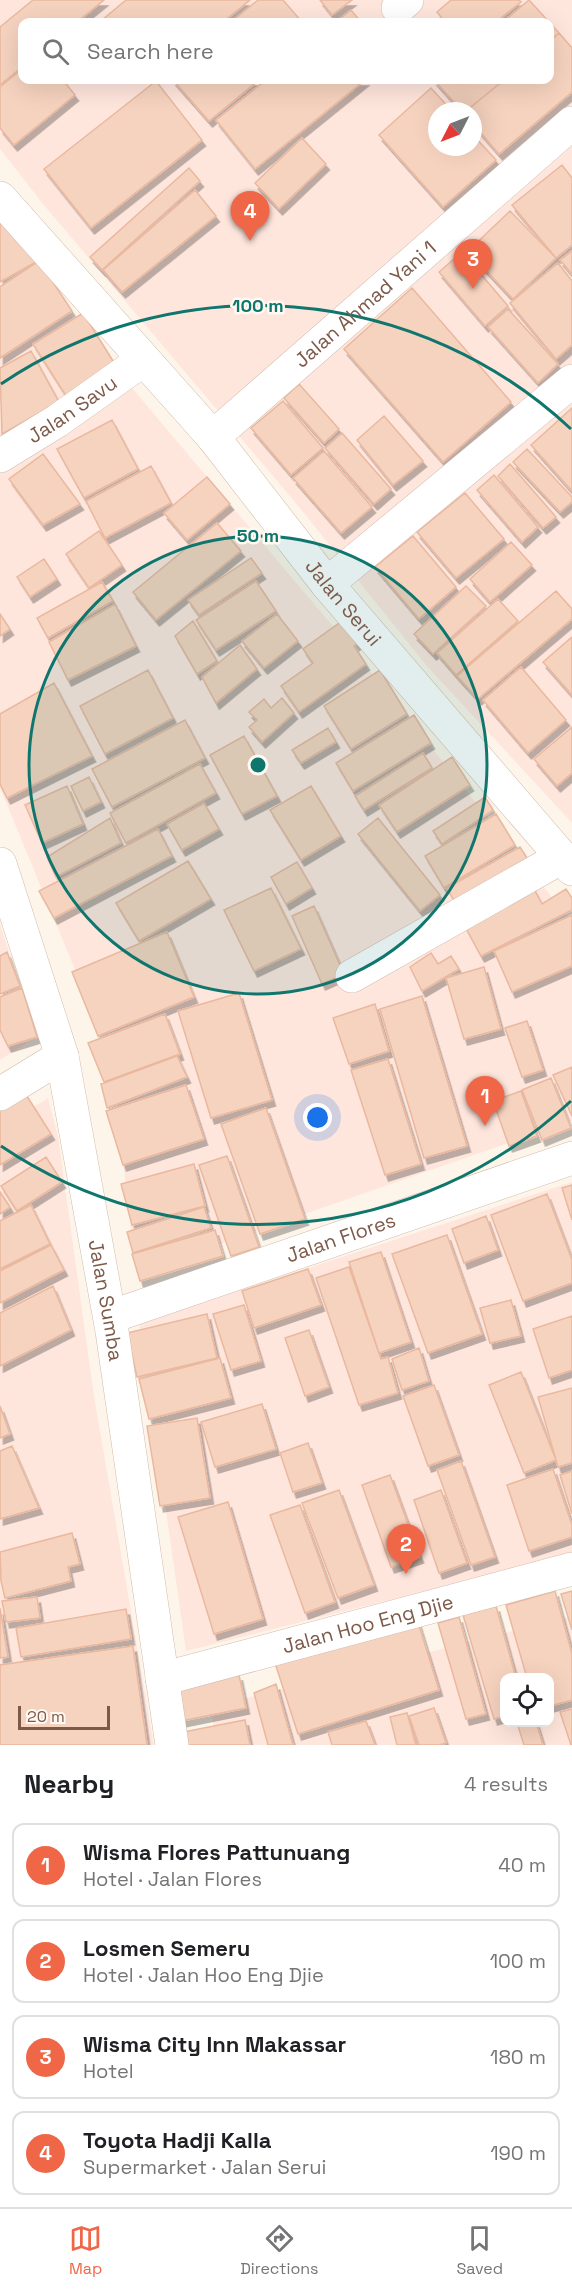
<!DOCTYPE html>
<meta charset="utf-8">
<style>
:root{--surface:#fff;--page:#f6f6f6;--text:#202124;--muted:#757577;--line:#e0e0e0;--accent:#f06747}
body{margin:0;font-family:"Space Grotesk",sans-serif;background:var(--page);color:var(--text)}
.controls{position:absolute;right:18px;bottom:18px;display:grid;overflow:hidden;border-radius:12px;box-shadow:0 6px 24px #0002}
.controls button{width:54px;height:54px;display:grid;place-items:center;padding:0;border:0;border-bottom:2px solid var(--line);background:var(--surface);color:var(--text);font:30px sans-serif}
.compass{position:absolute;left:428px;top:102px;width:54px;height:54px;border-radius:50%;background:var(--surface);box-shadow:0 6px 24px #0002;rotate:228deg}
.scale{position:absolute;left:18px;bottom:15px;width:92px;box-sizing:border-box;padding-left:6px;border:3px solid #7c5a4a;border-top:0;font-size:16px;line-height:21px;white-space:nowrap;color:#7c5a4a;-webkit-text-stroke:4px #fff9f2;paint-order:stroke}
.you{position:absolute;left:318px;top:1118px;width:21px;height:21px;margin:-15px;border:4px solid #fff;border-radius:50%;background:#1a73e8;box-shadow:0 0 0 9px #1a73e833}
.badge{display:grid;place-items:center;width:39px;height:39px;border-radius:50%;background:var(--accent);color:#fff;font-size:20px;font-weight:700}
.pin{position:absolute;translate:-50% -50px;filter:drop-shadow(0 2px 3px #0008)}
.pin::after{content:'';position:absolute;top:32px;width:21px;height:18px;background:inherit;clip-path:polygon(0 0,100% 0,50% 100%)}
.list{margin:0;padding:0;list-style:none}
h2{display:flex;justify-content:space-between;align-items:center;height:78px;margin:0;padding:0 24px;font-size:26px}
h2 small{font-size:20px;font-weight:400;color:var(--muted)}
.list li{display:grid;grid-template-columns:39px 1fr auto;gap:18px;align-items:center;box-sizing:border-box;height:84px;margin:0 12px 12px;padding:0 12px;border:2px solid var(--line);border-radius:12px}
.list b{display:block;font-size:22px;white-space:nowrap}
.list p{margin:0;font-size:20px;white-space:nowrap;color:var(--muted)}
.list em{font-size:20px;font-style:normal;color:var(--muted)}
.icon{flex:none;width:33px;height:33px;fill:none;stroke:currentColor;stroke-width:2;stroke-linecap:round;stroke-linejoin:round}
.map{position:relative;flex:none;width:572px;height:1745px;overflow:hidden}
.search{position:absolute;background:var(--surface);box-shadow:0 6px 24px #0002;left:18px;right:18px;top:18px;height:66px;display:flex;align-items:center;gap:15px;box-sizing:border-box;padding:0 21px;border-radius:12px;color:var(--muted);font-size:22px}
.sheet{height:462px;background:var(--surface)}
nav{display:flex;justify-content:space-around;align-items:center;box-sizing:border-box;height:84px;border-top:2px solid var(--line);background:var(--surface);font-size:16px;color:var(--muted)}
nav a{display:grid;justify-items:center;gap:3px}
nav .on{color:var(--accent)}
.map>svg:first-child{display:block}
</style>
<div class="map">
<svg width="572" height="1745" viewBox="0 0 572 1745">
<defs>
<filter id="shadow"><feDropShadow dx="3.5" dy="6" stdDeviation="0" flood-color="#0004"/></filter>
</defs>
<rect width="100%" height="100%" fill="#fef5ea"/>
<path fill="#ffe6dd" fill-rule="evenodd" d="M0,0H572V823L427,666L299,507L43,204L0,149ZM22,22H550V80H22ZM437,111H473V147H437Z
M0,231L352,649L572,922V1121L136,1273L111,1057L0,788Z
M0,924L36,1037L0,1060Z
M48,1098L58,1136L94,1396L154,1745H0V1128Z
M572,1182V1554L186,1651L139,1323Z
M572,1616V1745H216L211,1707ZM504,1678H550V1722H504Z"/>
<path fill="#f6d3bf" stroke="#eab89e" stroke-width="1.5" filter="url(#shadow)" d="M33,0H104L77,22H22V67L0,85V27Z
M126,0H250L223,22H104L102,20Z
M258,0H283L302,22H231Z
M320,0H352L332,15Z
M451,0H519L521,2L496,22H445L437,12Z
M529,0L559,33L550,41V22H503Z
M351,10L361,22H336Z
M559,33L572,48V92L499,154L473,124V111H466L504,80H550V41Z
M22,69V80H63L75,95L14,145L0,128V87Z
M173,80H259L209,121Z
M266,80H365L255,169L216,120Z
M434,80H504L466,111H462Z
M156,81L202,140L91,228L44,169Z
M431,88L452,111H437V147H473V135L496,160L443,207L379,135Z
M302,138L326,164L279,209L255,183Z
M562,165L572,178V245L556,258L512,205Z
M189,168L200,181L102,270L90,257Z
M195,190L216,216L122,292L103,270Z
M510,211L556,258L513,299L468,251Z
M0,216L36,262L0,282Z
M572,251V274L560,260Z
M462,252L508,306L485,326L439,272Z
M39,261L72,311L0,358V287Z
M558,263L572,281V345L556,359L510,303Z
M412,288L511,402L443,462L344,349Z
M508,309L558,364L538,383L488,327Z
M83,313L118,369L68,399L33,344Z
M31,351L59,402L2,434L0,368Z
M299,384L339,429L324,443L284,398Z
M283,401L323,448L291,475L251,428Z
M572,408V491L531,445Z
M384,416L423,461L393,485L357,440Z
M112,420L138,469L84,498L57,449Z
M342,433L391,489L374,504L325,448Z
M527,449L572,497V502L560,512L513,462Z
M324,451L372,507L341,533L293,478Z
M43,454L80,504L43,525L9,479Z
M510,464L556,517L543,528L498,476Z
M151,466L171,503L105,538L86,501Z
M494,475L538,527L522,542L477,490Z
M207,477L230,504L187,540L164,513Z
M465,493L504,539L456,578L417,532Z
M217,523L241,551L156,620L133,592Z
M99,531L122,565L89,588L66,554Z
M413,536L456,587L419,619L375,567Z
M511,542L532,565L490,602L470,579Z
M251,558L262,573L199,615L188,600Z
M44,559L57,579L30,597L17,577Z
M256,581L276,611L216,650L196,620Z
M102,582L113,601L48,638L37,618Z
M466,586L486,606L433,654L414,634Z
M556,591L572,609V619L478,699L457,676Z
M498,599L518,621L456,675L437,653Z
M115,604L136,646L68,680L49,642Z
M0,614L10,629L0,636Z
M277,614L298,641L264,668L242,641Z
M193,621L217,661L197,674L175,636Z
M342,621L358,643L354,646L366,664L299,712L281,686L313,663L303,649Z
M572,637V695L543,662Z
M240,645L257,669L216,703L202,677Z
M521,667L566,720L528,753L483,700Z
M148,670L173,718L105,754L80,706Z
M380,670L407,714L351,749L324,706Z
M54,683L92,756L7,798L0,784V714Z
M282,698L294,713L262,742L249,727L257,720L249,712L264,699L271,708Z
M414,715L431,743L353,791L336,763Z
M185,720L205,758L112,807L92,769Z
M572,727V773L557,786L534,759Z
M328,728L336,742L301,763L292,750Z
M244,736L277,796L242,814L210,755Z
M423,753L432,768L364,810L355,796Z
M452,757L470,785L397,832L379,805Z
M200,764L216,793L126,843L110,813Z
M89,777L101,802L83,811L71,786Z
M67,786L83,824L42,843L25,805Z
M311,786L341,836L301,860L270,810Z
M485,797L493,810L442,844L433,831Z
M204,803L219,829L182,850L167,824Z
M496,814L515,845L444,888L425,856Z
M110,818L121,843L56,877L47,857Z
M378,818L440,895L420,911L358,834Z
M158,829L172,856L54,918L39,891Z
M520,847L530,863L456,904L447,888Z
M188,861L211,899L139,941L116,903Z
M297,862L312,888L286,904L271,877Z
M530,882L542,904L566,889L572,898V910L481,956L461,919Z
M271,888L301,949L254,971L224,910Z
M314,906L344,974L322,984L292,916Z
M572,915V966L512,992L494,951Z
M167,932L194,997L98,1036L72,972Z
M7,952L20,986L0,994V956Z
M431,953L438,964L451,956L459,969L422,991L410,967Z
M484,967L501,1029L464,1039L446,978Z
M22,988L37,1037L8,1046L0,1030V997Z
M239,993L272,1100L211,1118L178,1011Z
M422,996L467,1146L424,1158L380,1009Z
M375,1004L389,1051L349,1064L333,1018Z
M165,1014L180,1054L104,1082L88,1043Z
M527,1021L543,1070L522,1077L505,1028Z
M177,1056L187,1077L107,1108L101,1084Z
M388,1059L421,1164L385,1175L351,1070Z
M572,1067V1116L553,1075Z
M551,1078L571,1128L542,1140L522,1090Z
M186,1085L204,1139L123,1165L106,1111Z
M23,1090L51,1134L0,1165V1105Z
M521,1091L537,1136L509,1146L493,1101Z
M266,1108L305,1219L260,1234L221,1124Z
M227,1156L259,1247L231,1256L199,1165Z
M46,1157L62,1182L17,1211L1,1186Z
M194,1164L205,1206L132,1225L121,1184Z
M572,1185V1220L562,1188Z
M0,1192L10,1207L0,1214Z
M547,1194L572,1260V1283L523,1301L491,1215Z
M31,1205L50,1244L0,1269V1221Z
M204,1207L211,1228L133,1253L127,1232Z
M486,1216L498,1250L464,1263L452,1229Z
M215,1230L223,1256L140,1281L132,1254Z
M447,1235L482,1334L428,1353L392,1254Z
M51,1245L64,1270L0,1303V1271Z
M381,1252L411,1342L379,1353L349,1262Z
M349,1267L381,1359L388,1357L398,1393L359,1405L316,1278Z
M308,1269L321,1305L254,1328L242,1291Z
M53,1286L71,1330L0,1366V1313Z
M511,1300L521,1336L490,1343L480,1308Z
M244,1305L261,1361L231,1370L213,1314Z
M207,1314L217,1358L137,1377L127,1333Z
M572,1316V1370L549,1378L533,1329Z
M309,1330L329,1387L305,1396L285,1338Z
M419,1348L429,1381L402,1390L392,1359Z
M220,1358L231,1398L149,1419L139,1379Z
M521,1372L556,1460L524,1473L489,1385Z
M434,1385L459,1455L428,1466L403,1396Z
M572,1388V1463L558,1467L538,1397Z
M262,1404L276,1449L215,1467L201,1422Z
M0,1406L10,1434L0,1438Z
M197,1418L210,1498L160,1506L147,1426Z
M308,1443L322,1483L293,1492L280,1453Z
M12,1446L39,1508L0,1519V1451Z
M461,1461L495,1557L471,1565L437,1470Z
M553,1469L572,1525V1537L529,1551L507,1485Z
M572,1471V1514L560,1475Z
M390,1475L420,1557L391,1567L362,1485Z
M339,1490L374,1585L338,1598L302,1503Z
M441,1490L467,1563L439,1573L414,1500Z
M228,1502L263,1619L214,1634L178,1517Z
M300,1505L335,1602L305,1613L270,1515Z
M72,1533L80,1564L68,1567L71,1581L5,1598L1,1581L0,1552Z
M555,1591L572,1654V1700L550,1706V1678H527L506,1605Z
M572,1591V1630L561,1594Z
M37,1597L40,1618L6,1622L2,1601Z
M496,1606L516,1678H504V1716L494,1719L463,1615Z
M0,1608L8,1657L0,1658Z
M126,1609L131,1639L21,1657L16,1628Z
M459,1617L486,1714L466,1719L438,1623Z
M417,1619L439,1690L298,1734L275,1663Z
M133,1646L147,1745H0V1665Z
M239,1675L246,1708L181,1721L174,1688Z
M276,1684L293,1745H268L254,1693Z
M434,1708L446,1743L439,1745H419L409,1716Z
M572,1709V1745H571L560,1712Z
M407,1713L416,1745H397L390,1717Z
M245,1720L250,1745H186L183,1732Z
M366,1721L375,1745H332L328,1732Z
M529,1722H536L543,1745H524L518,1726Z"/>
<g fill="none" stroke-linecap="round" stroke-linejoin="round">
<g stroke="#d2bcad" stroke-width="34">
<g id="minor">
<path d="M398,8L407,0"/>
<path id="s1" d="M0,198L213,437L327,584L572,869"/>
<path id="s2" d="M213,437L572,123"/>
<path id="s3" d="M0,456L57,421L143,360"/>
<path d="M327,584L572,381"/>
<path id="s4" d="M0,864L62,1056L112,1331L172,1745"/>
<path d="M352,976L562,857"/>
<path d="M0,1094L62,1056"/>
<path id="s5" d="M110,1317L572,1158"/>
<path id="s6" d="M162,1679L572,1569"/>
</g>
</g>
<use href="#minor" stroke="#fff" stroke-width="33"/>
</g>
<circle cx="258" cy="765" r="229" fill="#0f766e" fill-opacity=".12"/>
<g fill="none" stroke="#0f766e" stroke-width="3">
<circle cx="258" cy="765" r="229"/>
<path d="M571 1101A459 459 0 0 1 1 1146M1 384A459 459 0 0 1 571 429"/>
</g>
<g text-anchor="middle" stroke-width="5" stroke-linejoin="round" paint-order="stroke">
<g font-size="20" fill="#7c5a4a" stroke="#fff9f2">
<text dy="7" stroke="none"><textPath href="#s2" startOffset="202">Jalan Ahmad Yani 1</textPath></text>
<text dy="7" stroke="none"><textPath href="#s3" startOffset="86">Jalan Savu</textPath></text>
<text dy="7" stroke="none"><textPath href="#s1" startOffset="531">Jalan Serui</textPath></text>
<text dy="7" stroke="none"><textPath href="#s5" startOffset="244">Jalan Flores</textPath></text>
<text dy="7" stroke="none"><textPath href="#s4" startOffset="450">Jalan Sumba</textPath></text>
<text dy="7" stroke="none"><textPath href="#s6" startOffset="213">Jalan Hoo Eng Djie</textPath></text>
</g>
</g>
<circle cx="258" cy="765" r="9" fill="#0f766e" stroke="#fff9f2" stroke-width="3"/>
<g font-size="18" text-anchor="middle" font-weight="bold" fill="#0f766e" stroke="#fff9f2" stroke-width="5" stroke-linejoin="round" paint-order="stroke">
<text x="258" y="312">100 m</text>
<text x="258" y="542">50 m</text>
</g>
</svg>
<div class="controls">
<button><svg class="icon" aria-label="locate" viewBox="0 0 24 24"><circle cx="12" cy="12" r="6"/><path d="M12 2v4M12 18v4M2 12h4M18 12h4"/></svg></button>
</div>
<svg class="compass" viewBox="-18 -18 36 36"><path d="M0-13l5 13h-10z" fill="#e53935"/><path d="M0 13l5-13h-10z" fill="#757577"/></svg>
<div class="scale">20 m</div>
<div class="you"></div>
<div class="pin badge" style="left:485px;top:1126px">1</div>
<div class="pin badge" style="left:406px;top:1574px">2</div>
<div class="pin badge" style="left:473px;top:289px">3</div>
<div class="pin badge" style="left:250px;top:241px">4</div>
<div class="search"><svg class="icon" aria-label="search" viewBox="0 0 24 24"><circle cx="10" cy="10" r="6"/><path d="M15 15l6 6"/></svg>Search here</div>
</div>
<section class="sheet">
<h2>Nearby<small>4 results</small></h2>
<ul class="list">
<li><span class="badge">1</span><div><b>Wisma Flores Pattunuang</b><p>Hotel · Jalan Flores</p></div><em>40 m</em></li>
<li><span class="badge">2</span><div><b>Losmen Semeru</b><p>Hotel · Jalan Hoo Eng Djie</p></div><em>100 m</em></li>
<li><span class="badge">3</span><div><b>Wisma City Inn Makassar</b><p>Hotel</p></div><em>180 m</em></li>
<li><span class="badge">4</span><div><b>Toyota Hadji Kalla</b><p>Supermarket · Jalan Serui</p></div><em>190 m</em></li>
</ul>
</section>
<nav>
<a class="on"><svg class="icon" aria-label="map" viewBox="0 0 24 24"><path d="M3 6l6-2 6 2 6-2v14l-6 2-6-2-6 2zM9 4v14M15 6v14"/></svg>Map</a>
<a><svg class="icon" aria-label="directions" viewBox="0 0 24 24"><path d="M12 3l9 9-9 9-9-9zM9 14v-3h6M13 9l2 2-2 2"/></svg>Directions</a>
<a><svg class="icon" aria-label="saved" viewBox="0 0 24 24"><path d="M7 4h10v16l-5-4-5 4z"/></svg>Saved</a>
</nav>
